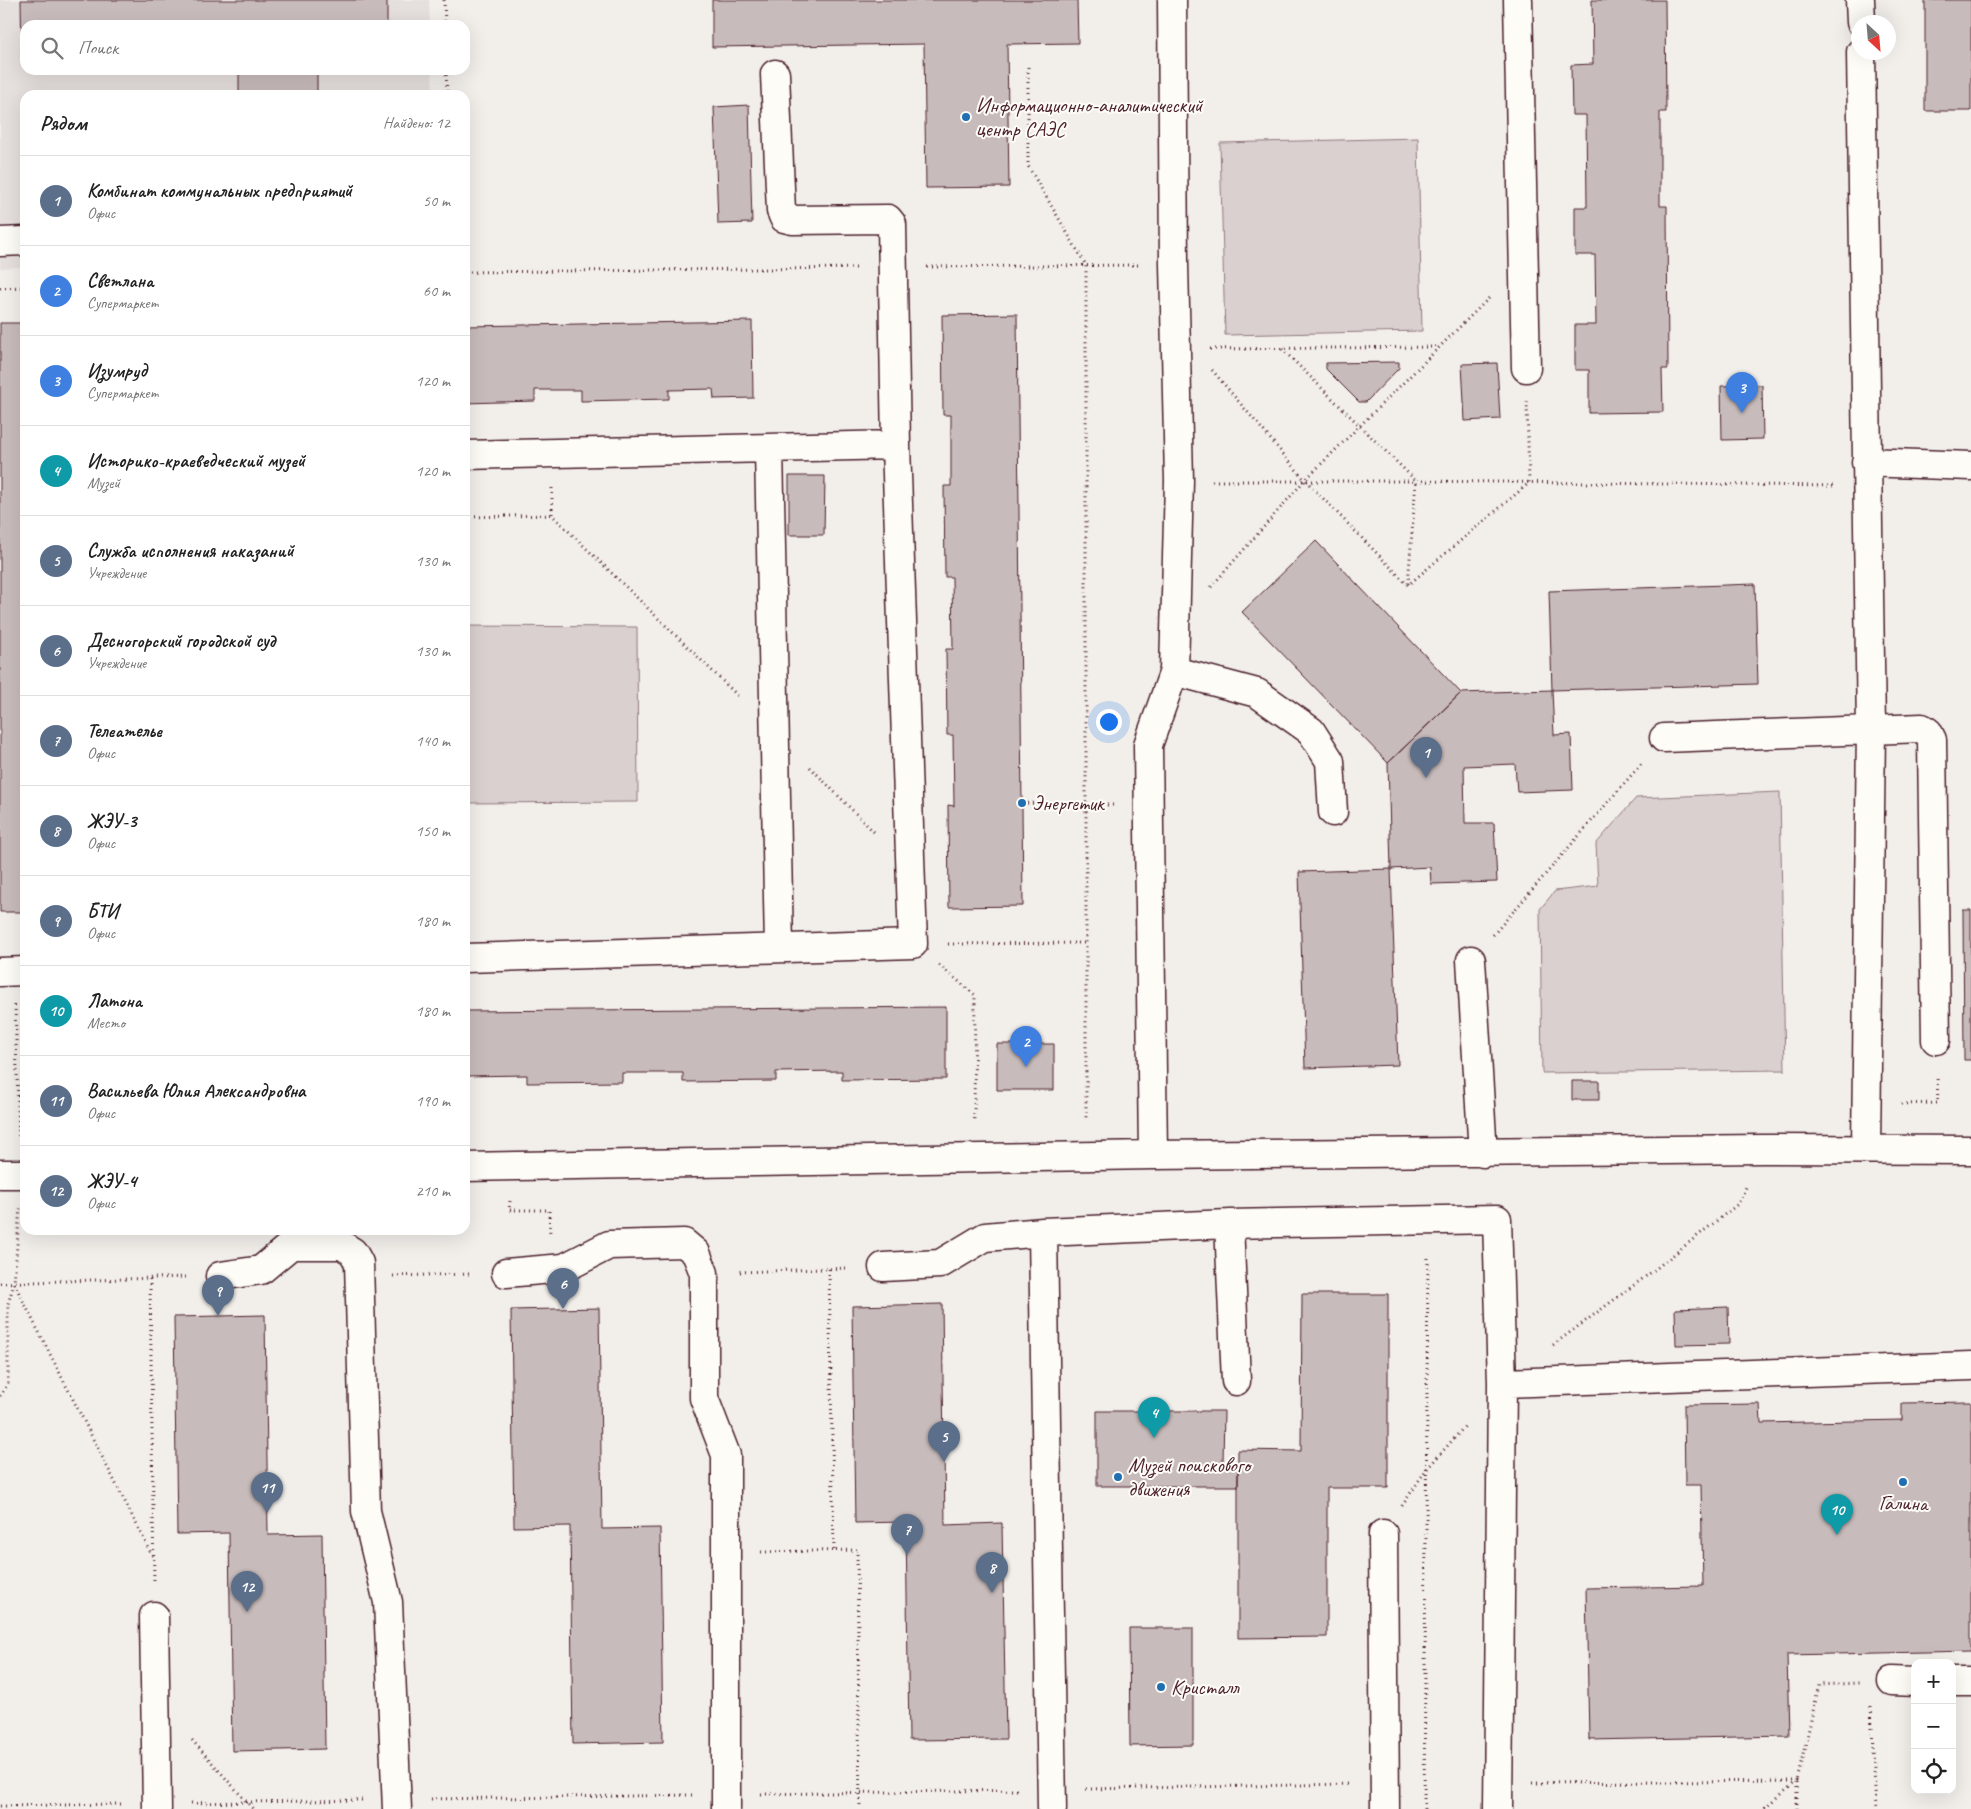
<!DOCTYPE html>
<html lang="ru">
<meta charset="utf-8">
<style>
:root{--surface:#fff;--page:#f2f2f2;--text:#222;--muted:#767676;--line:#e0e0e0;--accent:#ea580c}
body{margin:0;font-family:Caveat,sans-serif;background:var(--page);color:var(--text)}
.controls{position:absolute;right:15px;bottom:15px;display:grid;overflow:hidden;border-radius:10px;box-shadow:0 5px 20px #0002}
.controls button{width:45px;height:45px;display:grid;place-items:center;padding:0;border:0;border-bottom:1px solid var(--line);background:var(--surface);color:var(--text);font:25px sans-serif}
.compass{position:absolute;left:1851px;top:15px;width:45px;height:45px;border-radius:50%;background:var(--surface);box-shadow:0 5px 20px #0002;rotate:154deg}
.you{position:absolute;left:1108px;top:721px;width:18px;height:18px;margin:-12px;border:4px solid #fff;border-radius:50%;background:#1a73e8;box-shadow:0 0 0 8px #1a73e833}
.badge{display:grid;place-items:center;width:32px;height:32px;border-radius:50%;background:var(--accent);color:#fff;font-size:16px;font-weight:700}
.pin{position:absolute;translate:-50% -41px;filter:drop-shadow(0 1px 2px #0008)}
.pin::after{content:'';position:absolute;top:26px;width:18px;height:15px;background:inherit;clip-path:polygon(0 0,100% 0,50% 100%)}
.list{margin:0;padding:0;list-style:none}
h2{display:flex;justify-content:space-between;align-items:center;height:65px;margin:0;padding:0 20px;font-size:21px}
h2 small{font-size:16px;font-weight:400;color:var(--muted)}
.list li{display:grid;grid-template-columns:32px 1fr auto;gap:15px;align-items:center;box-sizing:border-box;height:90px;padding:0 20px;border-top:1px solid var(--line)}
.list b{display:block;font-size:19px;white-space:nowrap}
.list p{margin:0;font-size:16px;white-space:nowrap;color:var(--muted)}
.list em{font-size:16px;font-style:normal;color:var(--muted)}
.icon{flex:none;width:28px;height:28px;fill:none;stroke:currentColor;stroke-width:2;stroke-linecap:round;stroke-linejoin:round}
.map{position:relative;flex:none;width:1971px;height:1809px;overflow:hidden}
.search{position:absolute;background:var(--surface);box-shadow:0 5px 20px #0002;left:20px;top:20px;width:450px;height:55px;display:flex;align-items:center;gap:12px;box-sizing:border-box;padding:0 18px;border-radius:15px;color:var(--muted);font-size:19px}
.panel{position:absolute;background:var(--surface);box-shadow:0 5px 20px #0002;left:20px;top:90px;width:450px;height:1145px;border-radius:15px}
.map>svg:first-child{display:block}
</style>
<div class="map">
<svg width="1971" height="1809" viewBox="0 0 1971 1809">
<rect width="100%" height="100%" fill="#f2efeb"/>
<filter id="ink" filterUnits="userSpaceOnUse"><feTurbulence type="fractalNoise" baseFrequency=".02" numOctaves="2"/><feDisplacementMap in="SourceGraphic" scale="10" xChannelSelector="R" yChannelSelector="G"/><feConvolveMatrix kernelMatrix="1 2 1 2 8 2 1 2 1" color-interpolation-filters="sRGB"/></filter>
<g filter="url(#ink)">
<path fill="#e5dfdd" d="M0,0H429L430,25H25V70H432L433,95H25V267L0,268Z"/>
<path fill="#d9d0cf" stroke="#92787d" d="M1418,138L1422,331L1225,335L1220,143Z
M465,626L637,627L638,802L465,803Z
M1780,792L1785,1070L1542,1073L1540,909L1555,891L1598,886L1596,844L1636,798Z"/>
<path fill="#c8bbbb" stroke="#4a1f2b" d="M21,0H387V25H25V61H22Z
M712,0H1077L1078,43L1007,44L1009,187L926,188L924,44L712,47Z
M1592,0H1665L1666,112H1660V206H1667L1668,369H1662L1663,412L1589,413V370H1575V325H1596L1595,255H1575V207H1587L1586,115H1572L1571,65L1593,64Z
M1925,0H1971V111H1925Z
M239,70H317V95H239Z
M749,105L752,223L718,224L714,107Z
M1017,314L1023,906L949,907L948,805L954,806L953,735H947L946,649H953L952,577H945L944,486H951V415H943L942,315Z
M752,321L753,398L714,399L713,389L669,390V399L581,401V390H535V401L465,403V326Z
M0,323H25V912H0Z
M1399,362V368L1366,402H1359L1326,369V363Z
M1497,363L1500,419L1465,421L1462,364Z
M1762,385L1763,439L1722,440L1721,386Z
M789,476H825L824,535H789Z
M1316,541L1461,693L1388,763L1242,612Z
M1755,584L1758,684L1552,690L1549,591Z
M1552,690L1554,735L1571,734L1573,790L1517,792L1515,764L1464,766L1465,823H1494L1497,882L1431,884L1430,867L1391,869L1388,763L1461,693Z
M1391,869L1398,1065L1305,1068L1299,872Z
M1963,910H1971V1060H1964Z
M946,1007V1079L842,1080V1071L776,1072V1081L683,1082V1073H622V1082L527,1083V1075L465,1076V1011Z
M997,1044H1054V1090H997Z
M1572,1081H1599V1100H1572Z
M1302,1294H1388V1488H1327V1637L1238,1638V1450L1301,1451Z
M942,1304L945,1525L1002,1523L1006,1739L909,1740L906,1522L855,1523L852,1306Z
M1728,1307L1729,1344L1676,1345L1675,1309Z
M599,1308L602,1529L660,1528L663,1742L573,1744L570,1526L514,1527L511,1310Z
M265,1315L268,1535L322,1534L325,1749L232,1751L229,1533L177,1534L174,1317Z
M1971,1402V1651L1787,1655L1789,1736L1589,1740L1586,1588L1703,1586L1701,1485H1685L1684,1405L1760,1404L1761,1423L1902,1420V1403Z
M1097,1411H1224L1223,1463H1238V1486H1097Z
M1129,1628H1193V1745L1130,1746Z"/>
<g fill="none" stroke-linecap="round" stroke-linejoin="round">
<g stroke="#4a1f2b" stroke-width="31">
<path id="minor" d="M1518,0L1526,368
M1860,0L1861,22
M1861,52L1871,729L1866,1148
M0,242L25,241
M769,448L779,948
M465,455L896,445
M1866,462L1971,466
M1174,671L1257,693L1311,731L1330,761L1333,812
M1664,738L1922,728L1928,732L1932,740L1936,1040
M465,958L913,944L896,445L892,224L888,219L792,220L784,218L781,211L775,74
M1471,960L1483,1153
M0,972L25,971
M1153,1155L1148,745L1174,671L1179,481L1174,264L1172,0
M465,1167L1153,1155L1763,1149L1971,1150
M0,1174H25
M1229,1224L1236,1381
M1043,1232L1052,1809
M883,1267L940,1264L985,1237L1043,1232L1229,1224L1497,1219L1502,1383L1498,1809
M506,1273L564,1268L609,1245L684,1243L696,1253L704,1273V1398L726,1455V1809
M220,1276L261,1270L291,1245H342L353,1252L359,1263L366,1511L388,1602L397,1809
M1502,1383L1971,1366
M1383,1534L1385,1809
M154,1616L157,1809
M1892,1681L1915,1682
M1952,1682H1971"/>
</g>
<path stroke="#4a1f2b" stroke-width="3" stroke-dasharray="1 4" stroke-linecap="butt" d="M444,0L445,25
M1028,67V166L1086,265V1119
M446,70L447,95
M927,267L1138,265
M465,272L859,268
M0,288L25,287
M1210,349L1439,347
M1282,349L1416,481L1408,584
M1212,370L1305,480L1408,585L1529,483L1527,401
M1212,481H1416L1834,486
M552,488V515
M465,517L552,515L738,696
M1211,587L1305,480L1489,298
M810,767L874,832
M1022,803L1113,805
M1493,935L1641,764
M948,944L1086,943
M939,965L975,995L974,1123
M15,1005L19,1139
M1901,1104L1938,1103L1937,1075
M510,1201L509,1210H549L550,1235
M829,1269L834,1551
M740,1272L848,1268
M393,1276L471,1274
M150,1279L154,1583
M0,1283L187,1277
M14,1283L153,1557
M1553,1345L1649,1274L1738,1204L1747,1185
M0,1396L8,1384V1304L14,1283L20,1207
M1402,1506L1426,1470L1466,1425
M761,1552L857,1550L860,1809
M1871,1707L1876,1809
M192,1740L253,1809
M1532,1783L1797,1781L1764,1809
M1086,1789L1349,1784
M761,1794L1017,1790
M431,1799L692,1795
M191,1803L362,1800
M0,1806L122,1804
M1424,1809L1428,1255
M1797,1809V1781L1819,1685L1859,1683"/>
<use href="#minor" stroke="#fdfcf7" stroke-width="28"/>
</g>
</g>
<g fill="#1f6fb2" stroke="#fdfcf7" stroke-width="2">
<circle cx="966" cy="117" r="5"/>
<circle cx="1022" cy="803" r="5"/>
<circle cx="1118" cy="1477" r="5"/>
<circle cx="1903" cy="1482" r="5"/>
<circle cx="1161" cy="1687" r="5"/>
</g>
<g text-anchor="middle" stroke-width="4" stroke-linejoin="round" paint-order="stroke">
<g font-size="21" fill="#4a1f2b" stroke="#fdfcf7" text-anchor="start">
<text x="976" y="112">Информационно-аналитический<tspan x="976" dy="24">центр САЭС</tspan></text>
<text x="1032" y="810">Энергетик</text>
<text x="1128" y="1472">Музей поискового<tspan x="1128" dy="24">движения</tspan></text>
<text x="1903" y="1510" text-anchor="middle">Галина</text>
<text x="1171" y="1694">Кристалл</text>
</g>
</g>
</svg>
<div class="controls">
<button>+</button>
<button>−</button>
<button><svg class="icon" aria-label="locate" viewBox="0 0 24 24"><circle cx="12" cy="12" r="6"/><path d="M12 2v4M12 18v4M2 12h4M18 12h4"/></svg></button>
</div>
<svg class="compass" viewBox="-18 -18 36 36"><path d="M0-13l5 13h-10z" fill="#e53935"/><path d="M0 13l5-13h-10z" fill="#767676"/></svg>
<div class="you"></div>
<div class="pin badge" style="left:1426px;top:778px;background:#5c6f8a">1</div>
<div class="pin badge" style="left:1026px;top:1067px;background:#3f7fe0">2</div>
<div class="pin badge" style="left:1742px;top:413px;background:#3f7fe0">3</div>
<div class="pin badge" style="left:1154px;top:1438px;background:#0f9aa8">4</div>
<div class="pin badge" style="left:944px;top:1462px;background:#5c6f8a">5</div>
<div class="pin badge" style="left:563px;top:1309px;background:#5c6f8a">6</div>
<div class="pin badge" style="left:907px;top:1555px;background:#5c6f8a">7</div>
<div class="pin badge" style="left:992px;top:1593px;background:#5c6f8a">8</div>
<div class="pin badge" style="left:218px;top:1316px;background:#5c6f8a">9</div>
<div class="pin badge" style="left:1837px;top:1535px;background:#0f9aa8">10</div>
<div class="pin badge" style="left:267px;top:1513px;background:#5c6f8a">11</div>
<div class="pin badge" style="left:247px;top:1612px;background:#5c6f8a">12</div>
<div class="search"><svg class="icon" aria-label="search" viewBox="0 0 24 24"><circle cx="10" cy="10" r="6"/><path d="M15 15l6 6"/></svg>Поиск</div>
<section class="panel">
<h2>Рядом<small>Найдено: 12</small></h2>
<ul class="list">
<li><span class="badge" style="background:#5c6f8a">1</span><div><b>Комбинат коммунальных предприятий</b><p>Офис</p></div><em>50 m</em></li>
<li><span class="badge" style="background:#3f7fe0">2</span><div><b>Светлана</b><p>Супермаркет</p></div><em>60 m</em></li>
<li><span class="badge" style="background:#3f7fe0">3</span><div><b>Изумруд</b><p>Супермаркет</p></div><em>120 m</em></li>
<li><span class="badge" style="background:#0f9aa8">4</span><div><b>Историко-краеведческий музей</b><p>Музей</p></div><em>120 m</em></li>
<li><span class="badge" style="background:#5c6f8a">5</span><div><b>Служба исполнения наказаний</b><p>Учреждение</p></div><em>130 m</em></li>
<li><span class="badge" style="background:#5c6f8a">6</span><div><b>Десногорский городской суд</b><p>Учреждение</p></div><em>130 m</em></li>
<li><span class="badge" style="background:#5c6f8a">7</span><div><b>Телеателье</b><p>Офис</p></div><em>140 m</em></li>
<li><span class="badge" style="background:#5c6f8a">8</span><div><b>ЖЭУ-3</b><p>Офис</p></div><em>150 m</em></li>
<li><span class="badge" style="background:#5c6f8a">9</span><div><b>БТИ</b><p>Офис</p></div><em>180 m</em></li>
<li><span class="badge" style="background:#0f9aa8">10</span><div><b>Латона</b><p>Место</p></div><em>180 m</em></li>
<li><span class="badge" style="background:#5c6f8a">11</span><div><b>Васильева Юлия Александровна</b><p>Офис</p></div><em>190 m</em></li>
<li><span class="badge" style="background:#5c6f8a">12</span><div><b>ЖЭУ-4</b><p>Офис</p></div><em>210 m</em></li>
</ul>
</section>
</div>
